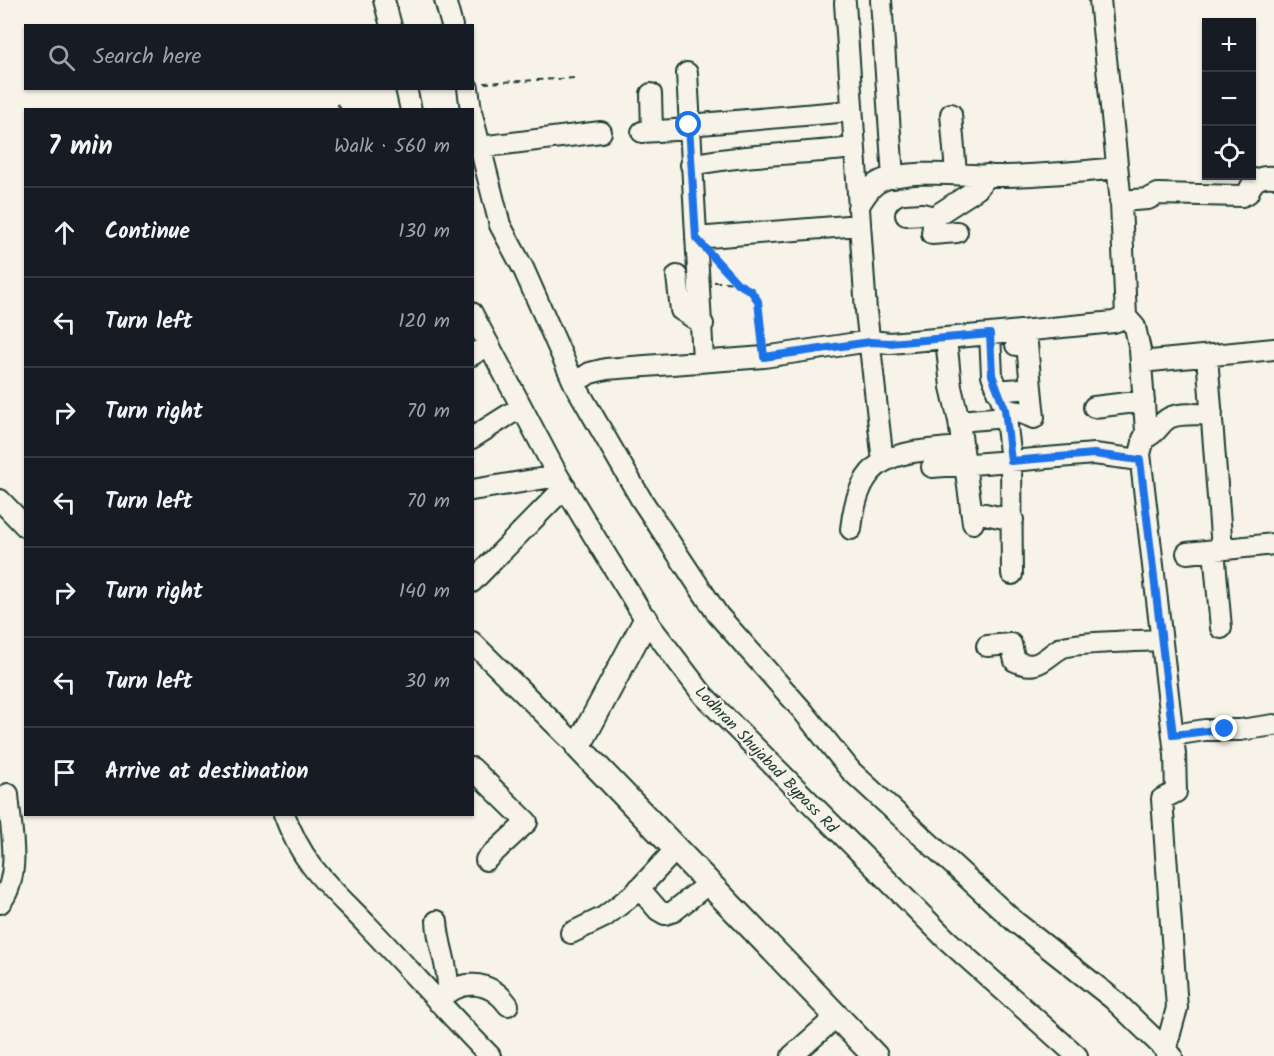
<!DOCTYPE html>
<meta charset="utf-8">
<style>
:root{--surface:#171b24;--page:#242831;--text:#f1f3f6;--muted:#9ea1a6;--line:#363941}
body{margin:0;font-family:Kalam,sans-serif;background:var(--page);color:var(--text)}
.controls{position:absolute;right:18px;top:18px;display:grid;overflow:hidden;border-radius:0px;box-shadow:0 2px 4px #0004}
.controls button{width:54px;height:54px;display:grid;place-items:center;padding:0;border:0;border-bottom:2px solid var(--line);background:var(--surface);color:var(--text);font:30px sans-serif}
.stop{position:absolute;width:18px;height:18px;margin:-14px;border:4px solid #1a73e8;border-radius:50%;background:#fff}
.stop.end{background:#1a73e8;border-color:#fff;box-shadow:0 2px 6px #0008}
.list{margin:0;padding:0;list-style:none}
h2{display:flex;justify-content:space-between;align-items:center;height:78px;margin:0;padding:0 24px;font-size:26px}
h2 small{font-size:20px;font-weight:400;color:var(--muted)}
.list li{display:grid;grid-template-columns:39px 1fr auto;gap:18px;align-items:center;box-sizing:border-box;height:90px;padding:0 24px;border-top:2px solid var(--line)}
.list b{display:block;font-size:22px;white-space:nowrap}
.list em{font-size:20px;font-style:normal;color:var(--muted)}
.icon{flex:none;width:33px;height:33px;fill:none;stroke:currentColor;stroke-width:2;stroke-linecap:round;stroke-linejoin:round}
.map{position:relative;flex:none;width:1274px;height:1056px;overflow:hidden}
.search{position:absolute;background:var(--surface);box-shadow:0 2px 4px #0004;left:24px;top:24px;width:450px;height:66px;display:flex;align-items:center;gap:15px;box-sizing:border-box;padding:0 21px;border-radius:0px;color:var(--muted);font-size:22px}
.panel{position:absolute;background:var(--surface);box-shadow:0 2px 4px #0004;left:24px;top:108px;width:450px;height:708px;border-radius:0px}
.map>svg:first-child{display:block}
</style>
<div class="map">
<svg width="1274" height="1056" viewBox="0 0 1274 1056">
<rect width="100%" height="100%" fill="#f7f3e8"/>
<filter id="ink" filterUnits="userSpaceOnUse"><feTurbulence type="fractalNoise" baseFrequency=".0167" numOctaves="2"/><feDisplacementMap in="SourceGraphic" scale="12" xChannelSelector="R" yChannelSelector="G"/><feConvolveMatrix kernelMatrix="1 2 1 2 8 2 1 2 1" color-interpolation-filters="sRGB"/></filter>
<g filter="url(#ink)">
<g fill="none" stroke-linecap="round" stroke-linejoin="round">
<g stroke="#1f3d34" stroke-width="24">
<path id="minor" d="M384,0L391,26
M445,0L452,26
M881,0L893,178
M1100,0L1121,203L1126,317L1135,327L1140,350L1146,431L1140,454L1175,754L1176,792L1162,799L1177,1008L1165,1051
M845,3L866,311L883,462
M687,73L703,360
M406,88L411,110
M468,88L471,110
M651,94L652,131
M951,114L956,173
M472,115L500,225L524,270L574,383L641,499L718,615L802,710L851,771L1013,920L1113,999L1172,1056
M689,125L851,111
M642,132L689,129
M480,147L601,132
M691,165C745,154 800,154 854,148
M1120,201L1148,199L1158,194L1242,196L1248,193C1253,179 1260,176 1274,177
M858,207C864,198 869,187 879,182C908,167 974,177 1006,176C1043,175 1080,172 1117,168
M906,215L922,214L934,217
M957,232L932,234L934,217L977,189L988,175
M696,238L860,225
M677,276L681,310L703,324
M472,313L558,476L594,536L646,620L704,696L946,939L1077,1056
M1016,345L1027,344L1031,388
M472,355L488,345
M1207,356L1222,549
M1141,362L1274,349
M574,383L590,373L606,369L764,357L870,341L890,343L946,338
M997,391L1031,388L1034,418L1019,412L1005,410
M1094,407L1144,401
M959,421L951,387L946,338L990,334
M472,438L521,407
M1143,439C1160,432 1158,424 1169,418C1180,412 1199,415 1212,414
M932,467L1011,461L1005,409L992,375L990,334L1114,322L1126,317
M472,490L558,476
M0,500L26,527
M971,511L1013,520
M973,523L959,421L1006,417
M851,529C860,451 895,453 962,447
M1214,550L1221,628
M1187,553L1274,544
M1012,574L1011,461L1094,454L1140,460
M472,582L565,487
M472,642L578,747
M987,646L1011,644L1015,661C1038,672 1045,657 1061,648C1072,642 1145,641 1161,640
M1173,735L1205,730H1240L1274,725
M472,768L527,822L486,860
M284,814C304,868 330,886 368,926C409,969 448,1013 490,1056
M639,888L658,910L665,914L674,911L709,883
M0,903C23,875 10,827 8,794
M437,921C438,946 449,966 448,990
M571,933L604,917L635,893L676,849
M438,1002C459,978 489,979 508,1005
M792,1056L837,1016"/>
</g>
<g stroke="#1f3d34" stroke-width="28">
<path id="major" d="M646,620L578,747L875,1056"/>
</g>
<path stroke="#1f3d34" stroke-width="2" stroke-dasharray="6 4.5" stroke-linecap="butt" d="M484,83L575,78
M337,104L342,110
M713,256L737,283
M714,282C762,280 757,303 762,342"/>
<use href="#minor" stroke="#f7f3e8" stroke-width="20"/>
<use href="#major" stroke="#f7f3e8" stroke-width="24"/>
</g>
</g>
<g fill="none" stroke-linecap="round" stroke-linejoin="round" filter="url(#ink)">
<path stroke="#1a73e8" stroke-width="8" d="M689,125L696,238L737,283L751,291L758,301L764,357L870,342L890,343L990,334L992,375L1005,409L1011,461L1094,454L1140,460L1173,735L1225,729"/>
</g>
<g text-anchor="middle" stroke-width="4.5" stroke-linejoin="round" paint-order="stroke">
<g font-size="16" fill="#1f3d34" stroke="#f7f3e8">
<text transform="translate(767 759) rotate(46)" y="6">Lodhran Shujabad Bypass Rd</text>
</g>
</g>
</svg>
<div class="controls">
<button>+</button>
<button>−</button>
<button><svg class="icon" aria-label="locate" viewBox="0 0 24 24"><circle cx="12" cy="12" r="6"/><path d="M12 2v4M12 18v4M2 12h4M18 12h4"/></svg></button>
</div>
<div class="stop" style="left:689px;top:125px"></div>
<div class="stop end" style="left:1225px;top:729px"></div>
<div class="search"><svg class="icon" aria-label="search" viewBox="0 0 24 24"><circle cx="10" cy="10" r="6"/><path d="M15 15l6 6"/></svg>Search here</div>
<section class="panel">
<h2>7 min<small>Walk · 560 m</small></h2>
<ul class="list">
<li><svg class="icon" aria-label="ahead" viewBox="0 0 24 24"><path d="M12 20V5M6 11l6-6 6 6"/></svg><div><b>Continue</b></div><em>130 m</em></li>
<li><svg class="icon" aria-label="left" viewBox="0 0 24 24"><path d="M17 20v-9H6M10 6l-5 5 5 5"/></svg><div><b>Turn left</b></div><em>120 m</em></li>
<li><svg class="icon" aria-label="right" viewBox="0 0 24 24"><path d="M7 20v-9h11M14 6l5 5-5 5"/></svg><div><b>Turn right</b></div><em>70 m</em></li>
<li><svg class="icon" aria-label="left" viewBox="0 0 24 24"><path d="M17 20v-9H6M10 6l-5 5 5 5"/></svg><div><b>Turn left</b></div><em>70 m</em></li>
<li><svg class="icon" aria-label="right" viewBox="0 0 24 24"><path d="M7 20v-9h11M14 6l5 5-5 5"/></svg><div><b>Turn right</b></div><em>140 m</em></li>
<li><svg class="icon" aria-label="left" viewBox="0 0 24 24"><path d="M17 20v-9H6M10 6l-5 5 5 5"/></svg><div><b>Turn left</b></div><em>30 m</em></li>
<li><svg class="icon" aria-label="arrive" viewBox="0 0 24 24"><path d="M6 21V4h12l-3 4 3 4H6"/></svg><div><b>Arrive at destination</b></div></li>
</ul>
</section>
</div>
